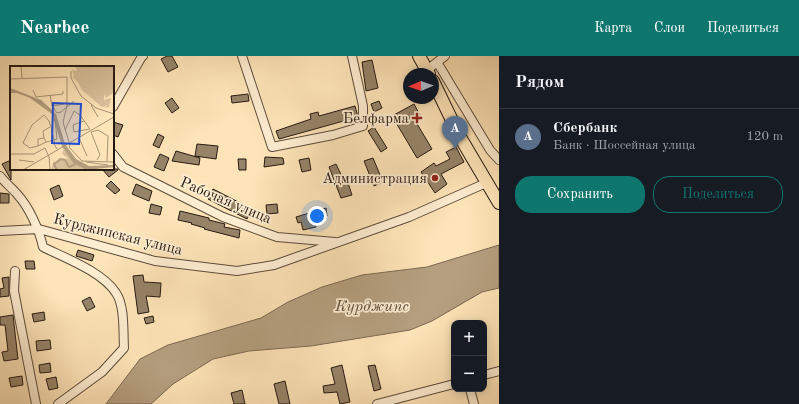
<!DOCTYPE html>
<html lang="ru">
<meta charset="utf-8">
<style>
:root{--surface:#171b24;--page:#242831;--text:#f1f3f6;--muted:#9ea1a6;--line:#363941;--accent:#0f766e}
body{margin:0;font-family:"Old Standard TT",serif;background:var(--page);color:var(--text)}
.controls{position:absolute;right:12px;bottom:12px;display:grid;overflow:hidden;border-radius:8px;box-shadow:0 2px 10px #0003}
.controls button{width:36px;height:36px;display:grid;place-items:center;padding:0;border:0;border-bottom:1px solid var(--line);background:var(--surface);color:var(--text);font:20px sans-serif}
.compass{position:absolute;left:403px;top:12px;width:36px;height:36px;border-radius:50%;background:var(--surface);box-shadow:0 2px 10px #0003;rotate:268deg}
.you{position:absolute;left:317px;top:160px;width:14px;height:14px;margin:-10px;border:3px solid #fff;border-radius:50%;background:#1a73e8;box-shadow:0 0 0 6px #1a73e833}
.badge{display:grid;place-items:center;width:26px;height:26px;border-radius:50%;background:var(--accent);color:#fff;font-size:13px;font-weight:700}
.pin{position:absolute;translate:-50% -33px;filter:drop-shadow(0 1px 2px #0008)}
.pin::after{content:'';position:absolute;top:21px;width:14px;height:12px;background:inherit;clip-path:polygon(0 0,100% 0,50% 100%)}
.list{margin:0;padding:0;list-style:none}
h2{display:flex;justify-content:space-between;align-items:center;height:52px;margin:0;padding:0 16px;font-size:17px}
h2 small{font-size:13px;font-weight:400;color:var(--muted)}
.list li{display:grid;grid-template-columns:26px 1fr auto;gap:12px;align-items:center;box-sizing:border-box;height:56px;padding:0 16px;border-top:1px solid var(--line)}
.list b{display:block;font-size:15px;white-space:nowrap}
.list p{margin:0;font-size:13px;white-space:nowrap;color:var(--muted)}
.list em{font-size:13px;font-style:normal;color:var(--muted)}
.actions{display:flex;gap:8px;padding:12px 16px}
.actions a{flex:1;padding:9px 0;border:1px solid var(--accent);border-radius:16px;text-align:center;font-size:14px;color:var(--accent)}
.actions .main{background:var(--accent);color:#fff}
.map{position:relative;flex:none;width:499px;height:348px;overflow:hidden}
header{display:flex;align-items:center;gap:24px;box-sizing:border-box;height:56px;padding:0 20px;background:var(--accent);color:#fff}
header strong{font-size:19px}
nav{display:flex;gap:22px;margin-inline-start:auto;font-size:14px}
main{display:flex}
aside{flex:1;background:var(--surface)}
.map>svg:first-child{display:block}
</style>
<header>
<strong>Nearbee</strong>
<nav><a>Карта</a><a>Слои</a><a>Поделиться</a></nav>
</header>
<main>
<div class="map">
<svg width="499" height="348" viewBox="0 0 499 348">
<rect width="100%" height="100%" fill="#fee4b8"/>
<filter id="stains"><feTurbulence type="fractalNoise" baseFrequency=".005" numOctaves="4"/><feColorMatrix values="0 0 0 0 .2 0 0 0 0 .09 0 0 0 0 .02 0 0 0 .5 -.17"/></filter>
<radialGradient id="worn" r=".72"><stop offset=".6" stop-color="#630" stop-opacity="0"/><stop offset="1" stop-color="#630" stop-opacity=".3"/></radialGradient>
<path fill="#b59f7f" stroke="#7c6953" d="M499,189V232L482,236L432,265L410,274L311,290L249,295L213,303L173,328L151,348H106L140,303L168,289L261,262L288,246L322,231L362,219L427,211Z"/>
<path fill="#968368" stroke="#261911" d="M167,0H172L178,11L168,16L161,3Z
M372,4L378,32L366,35L362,6Z
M248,38L249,45L232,47L231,40Z
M172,42L179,52L172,57L165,47Z
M379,45L382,52L374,56L371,48Z
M414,48L422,63L416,66L432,93L417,102L392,60Z
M355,50L358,61L279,83L276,75L311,63L310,58L318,56L319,60Z
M113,66L123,69L118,81L113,79Z
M374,71L387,92L381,96L368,75Z
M158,78L164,81L159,92L153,89Z
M197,88L218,90L216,103L195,100Z
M456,91L464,106L441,118L447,128L435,137L421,116L434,107L436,110L450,103L446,96Z
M176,95L200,102L199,109L172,105Z
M160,98L169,102L164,115L154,111Z
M265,101L283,102L284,108L264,111Z
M309,102L311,114L302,116L299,104Z
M373,102L383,126L374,130L364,105Z
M238,103H246V114H239Z
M11,104V124L2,108Z
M336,108L344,125L347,124L352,139L341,142L329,111Z
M102,113H118V114L109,121Z
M111,125L120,134L115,138L106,130Z
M136,128L152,135L149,145L132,138Z
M59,129L63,140L54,144L50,133Z
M213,133L252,153L247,163L208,143Z
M0,137L9,138V147H0Z
M151,148L162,151L160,159L149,157Z
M277,148L278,157L267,158L266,149Z
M326,152L327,160L314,163L316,171L303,174L301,166L298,167L296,161Z
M180,155L209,162V164L225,168L224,171L240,174L239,182L204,173L205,172L191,168L192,167L178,164Z
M78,194L94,199L92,205L76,200Z
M25,205H34L35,213H26Z
M143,219L144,226L161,227L160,241L146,240L149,256L138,258L133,220Z
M9,221V240L0,241V233L4,232L2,222Z
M90,241L95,251L87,255L82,245Z
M44,256L45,264L34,266L32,258Z
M13,259L18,303L4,305L2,296L8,295L5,269H0V261Z
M153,260L154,266L146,268L144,262Z
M50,284L51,293L37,295L36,285Z
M50,307L51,316L40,317L39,309Z
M342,309L350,346L340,348L337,336L324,337L323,330L335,328L331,312Z
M375,309L381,333L374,335L368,310Z
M22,320L23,329L11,331L9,322Z
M56,321L58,332L49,334L46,323Z
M285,325L290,348H279L274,328Z
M242,334L245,348H234L231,337Z"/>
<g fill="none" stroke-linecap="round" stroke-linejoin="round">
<g stroke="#5c4c3b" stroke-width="10">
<path id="street" d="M242,0L272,91L333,79L363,70V50L352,0
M437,6L490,94L499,104
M427,14L445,0
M113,51L141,2L143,0
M113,98L123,111L223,161L277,181L335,186
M0,120C6,128 11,131 17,138C29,151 39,173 43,191C65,202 103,216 116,237C125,250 123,276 124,292L102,316L58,348
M0,175L39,173L155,205L237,215L274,209L409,161L486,127
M15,215L14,235L36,348
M484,319L499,315
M470,333L474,348
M377,348L454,328"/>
</g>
<g stroke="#261911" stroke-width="14">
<path id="primary" d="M419,0L429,18
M433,25L460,81L499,147"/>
</g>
<use href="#street" stroke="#feedd1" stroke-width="8"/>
<use href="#primary" stroke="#fee4b8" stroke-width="12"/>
</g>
<g fill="#8f2418" stroke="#feedd1" stroke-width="1.5">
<path d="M415 56h4v4h4v4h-4v4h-4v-4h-4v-4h4z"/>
<circle cx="435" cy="122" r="4"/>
</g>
<g text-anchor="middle" stroke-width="3.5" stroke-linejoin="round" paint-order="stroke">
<g font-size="15" fill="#261911" stroke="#feedd1" text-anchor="end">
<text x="409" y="67">Белфарма</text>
<text x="427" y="127">Администрация</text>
</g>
<g font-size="15" fill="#261911" stroke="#feedd1">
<text transform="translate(226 144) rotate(23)" y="5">Рабочая улица</text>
<text transform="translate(118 178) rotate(14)" y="5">Курджипская улица</text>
</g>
<g font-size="16" font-style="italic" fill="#5f4f3d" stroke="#feedd1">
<text x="372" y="255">Курджипс</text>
</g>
</g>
<g transform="translate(10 10)">
<rect width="104" height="104" fill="#fee4b8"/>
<path d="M65,0H104V26L96,32L94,28V34L101,32L99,41L94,42L98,39L92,41L72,24L67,15L62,11L64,10L62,4L67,5ZM54,81L63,97L76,104H41L44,94L45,97L49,92L59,93L52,88Z" fill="#d9c19c"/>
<path d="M0,22L31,34L46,48L55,78L66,93L79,100L104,99V101L76,104L63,97L52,80L42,48L20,32L7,27H0Z" fill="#b59f7f"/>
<path fill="none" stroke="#b59f7f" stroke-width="2" d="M47,104L44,98L51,93L55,94L59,101L66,98"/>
<path fill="none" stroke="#a89375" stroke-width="1" d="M11,0L12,12M61,5V12L71,30L86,42L104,48M57,11V40L53,56L59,76M0,13L57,11M23,24L26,31L53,28V25M40,29L42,40L47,47L51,46L64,35M81,39L88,51M42,40L54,38M45,53L47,73L44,74L36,76L28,80L20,82L13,77L22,59L34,49L39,55L41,61L44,74V78L47,83M55,64L64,45L70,49L80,63L64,66L63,59L74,55M81,66L88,64L98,70L97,95M81,66L90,89L87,94M34,72L33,65L40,61M69,72L77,90M61,77L59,81L72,95L104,96M28,80V73L34,72L36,76M35,82L39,91L40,104M0,88H24L35,82M9,94L24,96M76,96L98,99M13,104L104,51"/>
<path fill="#1d4ed8" fill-opacity="0.15" stroke="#1d4ed8" stroke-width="2" d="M43,37L71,38L69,78L42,77Z"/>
<rect width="104" height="104" fill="none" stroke="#261911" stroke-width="2"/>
</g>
<rect width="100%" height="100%" filter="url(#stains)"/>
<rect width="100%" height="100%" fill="url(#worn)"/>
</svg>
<div class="controls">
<button>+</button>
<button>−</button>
</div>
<svg class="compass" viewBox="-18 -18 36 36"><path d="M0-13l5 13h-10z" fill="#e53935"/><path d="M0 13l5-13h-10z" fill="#9ea1a6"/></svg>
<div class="you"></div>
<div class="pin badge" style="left:455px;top:93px;background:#5c6f8a">A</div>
</div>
<aside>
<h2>Рядом<small></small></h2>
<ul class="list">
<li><span class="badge" style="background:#5c6f8a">A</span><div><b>Сбербанк</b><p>Банк · Шоссейная улица</p></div><em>120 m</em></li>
</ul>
<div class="actions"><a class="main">Сохранить</a><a>Поделиться</a></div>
</aside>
</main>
